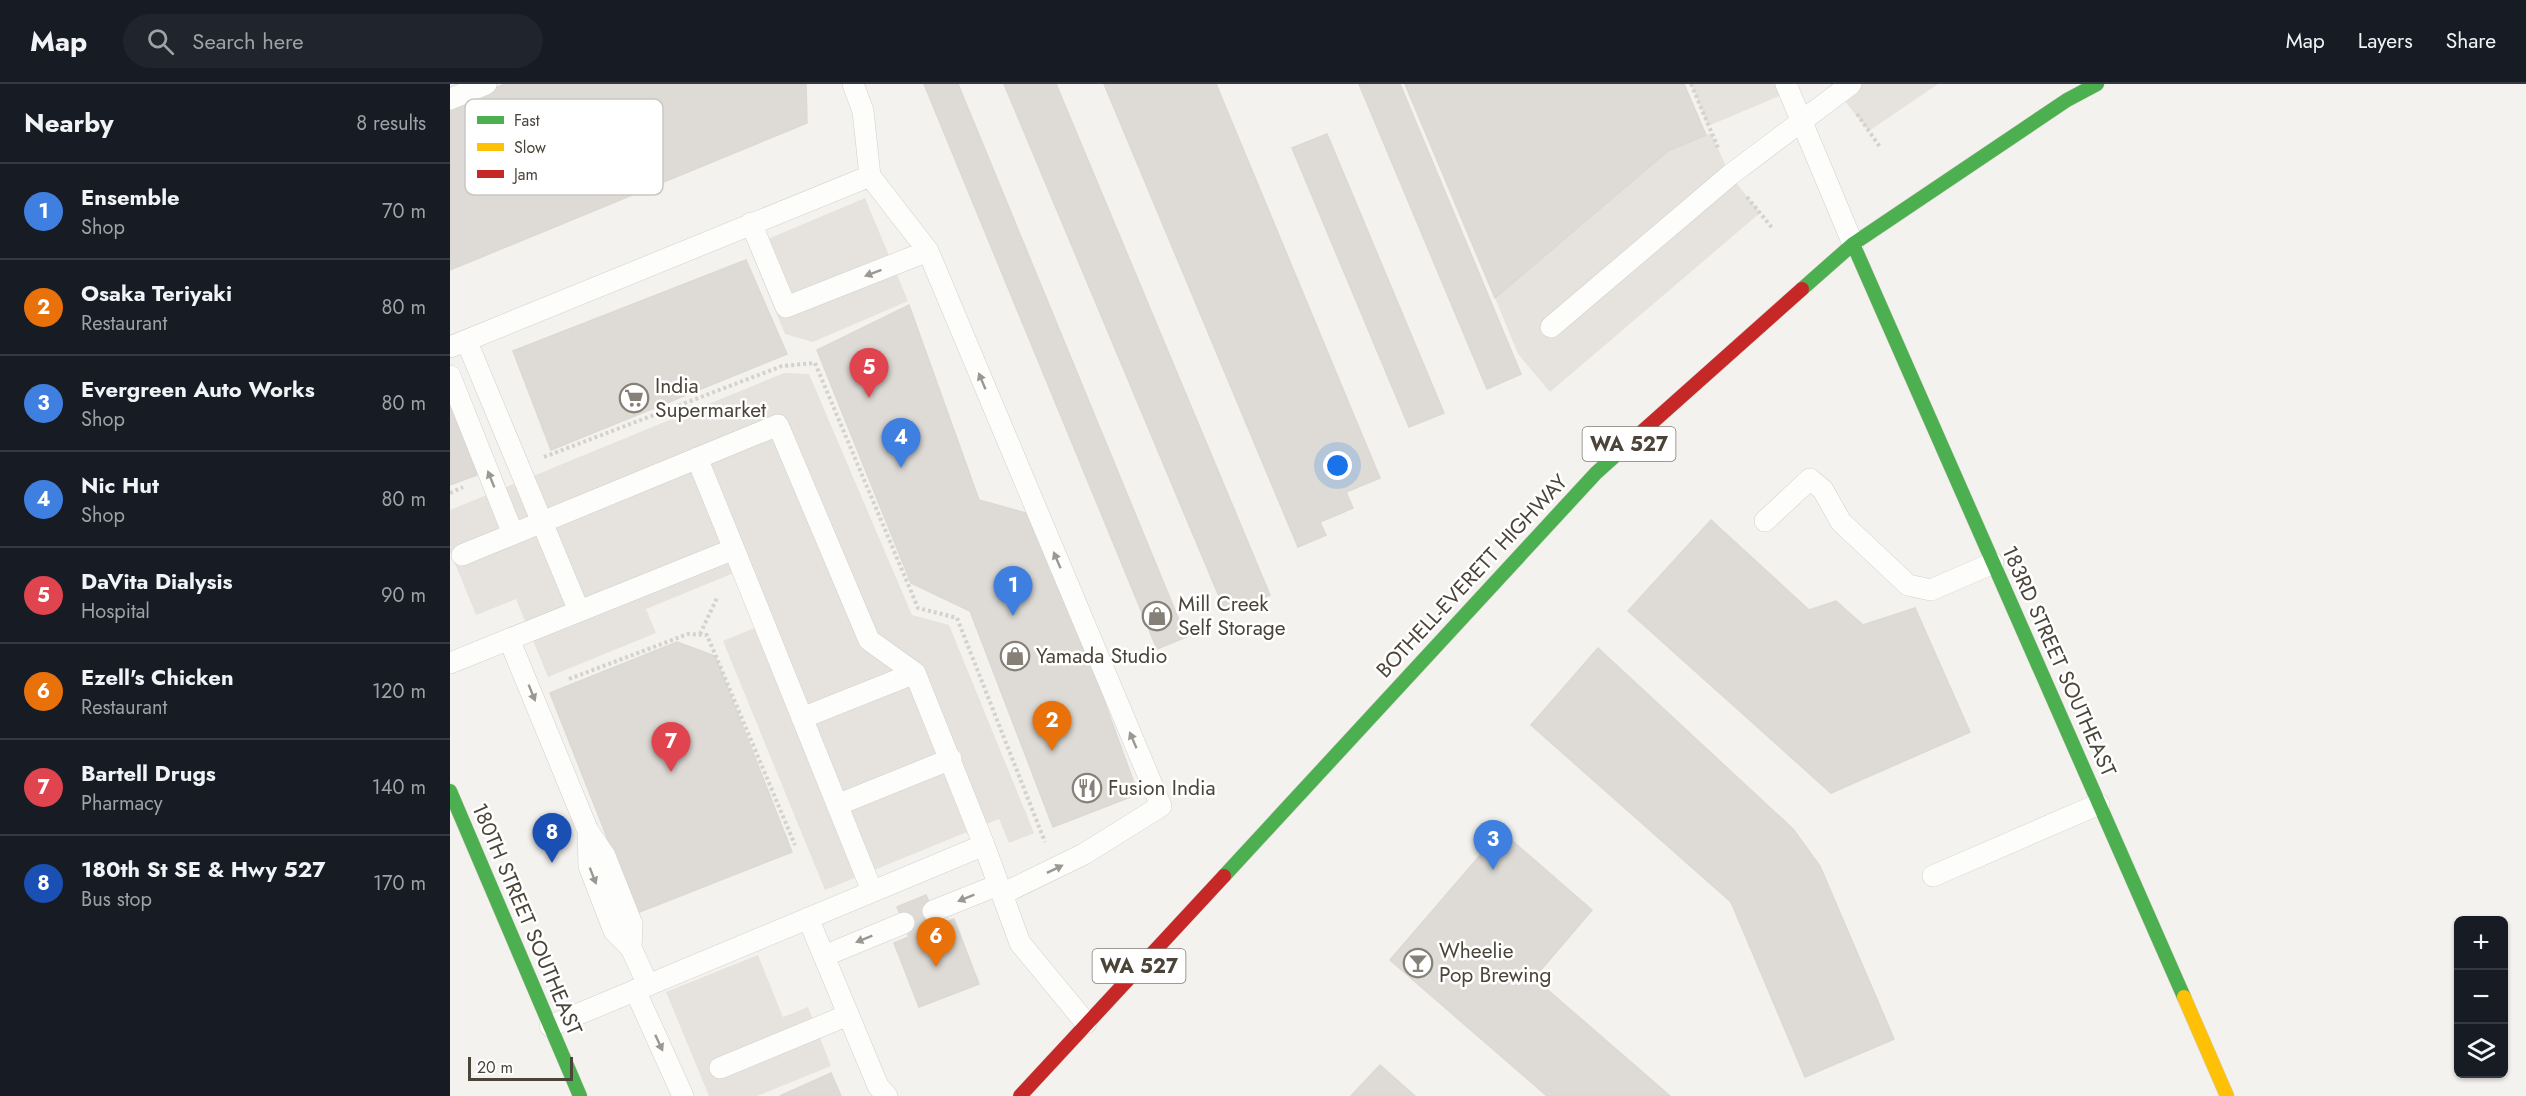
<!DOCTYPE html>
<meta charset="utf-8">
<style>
:root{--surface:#171b24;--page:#20242c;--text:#f1f3f6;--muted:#9ea1a6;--line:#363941;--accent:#db2777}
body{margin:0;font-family:Jost,sans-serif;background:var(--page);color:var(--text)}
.controls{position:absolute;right:18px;bottom:18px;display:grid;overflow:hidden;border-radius:9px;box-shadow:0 2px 4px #0004}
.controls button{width:54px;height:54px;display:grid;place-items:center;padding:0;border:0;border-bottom:2px solid var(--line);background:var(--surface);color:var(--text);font:30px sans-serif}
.scale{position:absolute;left:18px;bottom:15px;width:105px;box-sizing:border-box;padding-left:6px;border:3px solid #4b4439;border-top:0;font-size:16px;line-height:21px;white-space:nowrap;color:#4b4439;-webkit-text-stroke:4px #fff;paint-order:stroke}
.you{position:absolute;left:888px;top:382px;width:21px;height:21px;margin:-15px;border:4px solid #fff;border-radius:50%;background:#1a73e8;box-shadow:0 0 0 9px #1a73e833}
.badge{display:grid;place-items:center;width:39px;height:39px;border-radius:50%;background:var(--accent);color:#fff;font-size:20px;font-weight:700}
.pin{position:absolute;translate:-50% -50px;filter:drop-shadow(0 2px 3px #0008)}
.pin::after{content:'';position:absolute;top:32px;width:21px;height:18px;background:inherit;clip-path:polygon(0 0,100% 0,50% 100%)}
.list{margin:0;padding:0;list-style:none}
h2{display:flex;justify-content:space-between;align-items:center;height:78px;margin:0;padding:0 24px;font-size:26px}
h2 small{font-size:20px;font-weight:400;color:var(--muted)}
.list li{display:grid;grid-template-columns:39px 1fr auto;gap:18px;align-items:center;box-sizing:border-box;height:96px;padding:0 24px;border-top:2px solid var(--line)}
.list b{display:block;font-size:22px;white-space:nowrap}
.list p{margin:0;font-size:20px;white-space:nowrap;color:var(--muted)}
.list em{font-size:20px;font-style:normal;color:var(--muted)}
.icon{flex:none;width:33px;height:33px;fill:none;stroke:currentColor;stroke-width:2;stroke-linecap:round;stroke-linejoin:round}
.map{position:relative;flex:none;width:2076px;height:1012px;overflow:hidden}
header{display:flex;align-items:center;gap:36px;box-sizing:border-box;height:84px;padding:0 30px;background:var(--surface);border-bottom:2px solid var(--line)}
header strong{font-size:28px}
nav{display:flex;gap:33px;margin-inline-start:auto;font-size:21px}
.search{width:420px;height:54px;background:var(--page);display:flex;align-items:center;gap:15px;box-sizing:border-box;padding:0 21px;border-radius:33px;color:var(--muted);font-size:22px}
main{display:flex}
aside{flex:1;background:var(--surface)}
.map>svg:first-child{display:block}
</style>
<header>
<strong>Map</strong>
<div class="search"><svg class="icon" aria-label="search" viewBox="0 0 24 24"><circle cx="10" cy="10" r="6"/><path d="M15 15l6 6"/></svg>Search here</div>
<nav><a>Map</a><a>Layers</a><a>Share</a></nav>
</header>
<main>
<aside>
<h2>Nearby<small>8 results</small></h2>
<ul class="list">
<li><span class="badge" style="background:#3f7fe0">1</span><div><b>Ensemble</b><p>Shop</p></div><em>70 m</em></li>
<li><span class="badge" style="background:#e8710a">2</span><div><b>Osaka Teriyaki</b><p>Restaurant</p></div><em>80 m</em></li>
<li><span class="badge" style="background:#3f7fe0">3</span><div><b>Evergreen Auto Works</b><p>Shop</p></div><em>80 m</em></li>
<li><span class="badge" style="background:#3f7fe0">4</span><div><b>Nic Hut</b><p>Shop</p></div><em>80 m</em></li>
<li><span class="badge" style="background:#e0444e">5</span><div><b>DaVita Dialysis</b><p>Hospital</p></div><em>90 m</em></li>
<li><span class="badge" style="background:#e8710a">6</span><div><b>Ezell's Chicken</b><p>Restaurant</p></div><em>120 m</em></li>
<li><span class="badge" style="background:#e0444e">7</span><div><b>Bartell Drugs</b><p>Pharmacy</p></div><em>140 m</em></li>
<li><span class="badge" style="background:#1a4fb4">8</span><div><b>180th St SE &amp; Hwy 527</b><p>Bus stop</p></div><em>170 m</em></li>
</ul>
</aside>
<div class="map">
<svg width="2076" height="1012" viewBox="0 0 2076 1012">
<rect width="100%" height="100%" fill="#f4f2ee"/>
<path fill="#e6e3df" d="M1241,0H1336L1339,8L1258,42Z
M1381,0H1488L1419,47Z
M1261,49L1280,91L1310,129L1100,308L1068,270L1045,214L1218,67Z
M415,114L458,217L363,258L335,250L299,163Z
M334,289L359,290L462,531L499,541L584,749L559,759L549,735L375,806L273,557L307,543L284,489L196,525L206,549L98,593L66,515L26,531L0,467V426Z
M308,871L333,933L358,923L381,982L307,1012H259L216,908Z"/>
<path fill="#dedbd6" stroke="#dcd9d4" stroke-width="1.5" d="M55,0H356L357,39L0,186V23Z
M474,0H508L736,553L707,565Z
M554,0H606L820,511L776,529Z
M654,0H766L930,394L896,408L903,424L870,438L876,451L848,463Z
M909,0H950L1071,290L1037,305Z
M955,0H1234L1256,51L1218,67L1045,214Z
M877,50L994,329L959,343L842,64Z
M296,176L337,270L101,366L63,267Z
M459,221L529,416L587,432L688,710L603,743L520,527L461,499L367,266Z
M0,312L35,388L0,401Z
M1261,436L1359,526L1386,517L1413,541L1465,524L1520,648L1381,709L1178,527Z
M227,558L265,572L342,768L187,829L100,609Z
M1148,564L1343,745L1370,782L1444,955L1355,993L1281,818L1081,641Z
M1051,747L1142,826L1084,894L1220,1012H1097L940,876Z
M476,811L489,841L504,835L529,900L469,923L444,859L459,853L447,823Z
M930,981L965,1012H901Z
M381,989L391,1012H330Z"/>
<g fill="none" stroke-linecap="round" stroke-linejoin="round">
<g stroke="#d2d0cb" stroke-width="22">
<path id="lane" d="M403,0L413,27L420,92L478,167L711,722L634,770L552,810
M1336,0L1403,160
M0,15L36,0
M301,139L336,223L478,167
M1101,243L1280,91L1401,0
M17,258L129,527
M0,263L420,92
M0,292L63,450
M247,374L284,465
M1315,437L1360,395L1373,406L1391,438L1458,501L1481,506L1543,479
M12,471L328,341L419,556L465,589L534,761L570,859L636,939
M59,555L138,747L139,782L164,847L181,864L198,901
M0,579L284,465L422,807
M352,634L465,589
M387,721L501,675
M138,747L155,772L182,840L181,864
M1483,792L1649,720
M483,827L548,801
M358,834L428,1002L437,1012
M374,872L454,839
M185,906L233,1012
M100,942L534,761
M270,984L398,931"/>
</g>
<g stroke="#d3cfc5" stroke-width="15">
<path id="fast" d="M1403,160L1734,913
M1352,205L1403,160L1617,16L1647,0
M0,707L130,1012
M774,792L1146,389L1186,353"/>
</g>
<g stroke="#d3cfc5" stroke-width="15">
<path id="slow" d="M1734,913L1777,1012"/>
</g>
<g stroke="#d3cfc5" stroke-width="15">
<path id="jam" d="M1186,353L1352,205
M570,1012L774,792"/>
</g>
<path stroke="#d3d2cc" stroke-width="4" stroke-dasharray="3 3" stroke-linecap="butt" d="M1241,0L1269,66
M1407,30L1430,63
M1297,113L1323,145
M94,373L332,282L365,279L468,524L507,534L595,758
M0,409L13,403
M250,550L267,514
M119,595L238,550L257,551L345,761"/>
<use href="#lane" stroke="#fdfdfc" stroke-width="21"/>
<use href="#fast" stroke="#4caf50" stroke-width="14"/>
<use href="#slow" stroke="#ffc107" stroke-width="14"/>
<use href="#jam" stroke="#c62828" stroke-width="14"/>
</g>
<defs><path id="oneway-solid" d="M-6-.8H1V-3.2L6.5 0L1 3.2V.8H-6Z" transform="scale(1.5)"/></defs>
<g fill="#9b9791">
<use href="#oneway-solid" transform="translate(423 189) rotate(159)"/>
<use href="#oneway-solid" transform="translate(532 297) rotate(-113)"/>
<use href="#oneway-solid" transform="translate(41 395) rotate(-112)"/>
<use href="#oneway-solid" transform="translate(607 476) rotate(-113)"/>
<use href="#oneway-solid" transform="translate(82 609) rotate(68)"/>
<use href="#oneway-solid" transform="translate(683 656) rotate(-113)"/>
<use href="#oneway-solid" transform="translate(605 785) rotate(-26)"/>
<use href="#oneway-solid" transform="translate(143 792) rotate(69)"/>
<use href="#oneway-solid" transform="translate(516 814) rotate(158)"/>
<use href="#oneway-solid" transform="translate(414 855) rotate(158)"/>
<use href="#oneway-solid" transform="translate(209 959) rotate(65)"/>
</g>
<defs>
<g id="supermarket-ring" transform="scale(1.5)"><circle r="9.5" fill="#fff" stroke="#868178" stroke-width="1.5"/><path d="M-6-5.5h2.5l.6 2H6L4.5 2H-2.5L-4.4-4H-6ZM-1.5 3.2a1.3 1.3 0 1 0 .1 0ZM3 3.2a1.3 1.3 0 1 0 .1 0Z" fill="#868178"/></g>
<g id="shop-ring" transform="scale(1.5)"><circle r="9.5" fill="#fff" stroke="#868178" stroke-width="1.5"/><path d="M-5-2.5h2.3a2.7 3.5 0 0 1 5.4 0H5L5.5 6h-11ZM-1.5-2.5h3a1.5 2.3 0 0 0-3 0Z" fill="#868178"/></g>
<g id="restaurant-ring" transform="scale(1.5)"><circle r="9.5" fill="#fff" stroke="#868178" stroke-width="1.5"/><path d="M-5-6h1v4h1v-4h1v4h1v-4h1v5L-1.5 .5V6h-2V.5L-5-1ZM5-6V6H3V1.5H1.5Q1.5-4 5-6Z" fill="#868178"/></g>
<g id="bar-ring" transform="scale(1.5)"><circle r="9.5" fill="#fff" stroke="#868178" stroke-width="1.5"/><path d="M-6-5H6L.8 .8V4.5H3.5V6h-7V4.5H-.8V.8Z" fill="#868178"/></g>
</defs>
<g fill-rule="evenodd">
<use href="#supermarket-ring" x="184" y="314"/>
<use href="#shop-ring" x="707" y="532"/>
<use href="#shop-ring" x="565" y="572"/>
<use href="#restaurant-ring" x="637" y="704"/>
<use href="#bar-ring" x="968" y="879"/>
</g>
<g text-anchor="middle" stroke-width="5" stroke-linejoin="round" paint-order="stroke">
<g fill="#fff" stroke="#817c74" stroke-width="1.5">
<rect x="1132.5" y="343" width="93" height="34" rx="4.5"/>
<rect x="642.5" y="865" width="93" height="34" rx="4.5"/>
</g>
<g font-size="20" font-weight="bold" fill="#4b4439">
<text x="1179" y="367">WA 527</text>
<text x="689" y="889">WA 527</text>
</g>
<g font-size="21" fill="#4b4439" stroke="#fff" text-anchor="start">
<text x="205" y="309">India<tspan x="205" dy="24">Supermarket</tspan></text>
<text x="728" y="527">Mill Creek<tspan x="728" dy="24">Self Storage</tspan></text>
<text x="586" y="579">Yamada Studio</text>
<text x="658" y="711">Fusion India</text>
<text x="989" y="874">Wheelie<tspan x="989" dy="24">Pop Brewing</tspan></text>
</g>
<g font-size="21" fill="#4b4439" stroke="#fff">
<text transform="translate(1022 492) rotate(-47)" y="7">BOTHELL-EVERETT HIGHWAY</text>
<text transform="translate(1609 577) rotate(66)" y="7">183RD STREET SOUTHEAST</text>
<text transform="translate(77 835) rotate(67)" y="7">180TH STREET SOUTHEAST</text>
</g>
</g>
<rect x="15" y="15" width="198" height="96" rx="9" fill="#fff" stroke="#c9c7c4" stroke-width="1.5"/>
<rect x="27" y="32" width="27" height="8" fill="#4caf50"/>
<rect x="27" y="59" width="27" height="8" fill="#ffc107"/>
<rect x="27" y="86" width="27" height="8" fill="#c62828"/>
<g font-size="16" fill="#4b4439">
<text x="64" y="42">Fast</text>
<text x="64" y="69">Slow</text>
<text x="64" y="96">Jam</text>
</g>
</svg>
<div class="controls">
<button>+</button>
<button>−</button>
<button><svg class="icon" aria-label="layers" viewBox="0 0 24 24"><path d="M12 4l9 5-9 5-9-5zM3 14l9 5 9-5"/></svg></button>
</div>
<div class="scale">20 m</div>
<div class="you"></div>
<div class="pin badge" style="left:563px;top:532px;background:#3f7fe0">1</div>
<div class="pin badge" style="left:602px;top:667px;background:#e8710a">2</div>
<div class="pin badge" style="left:1043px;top:786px;background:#3f7fe0">3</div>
<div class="pin badge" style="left:451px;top:384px;background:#3f7fe0">4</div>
<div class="pin badge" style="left:419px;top:314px;background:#e0444e">5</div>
<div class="pin badge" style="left:486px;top:883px;background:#e8710a">6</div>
<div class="pin badge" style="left:221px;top:688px;background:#e0444e">7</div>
<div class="pin badge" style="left:102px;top:779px;background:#1a4fb4">8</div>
</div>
</main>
